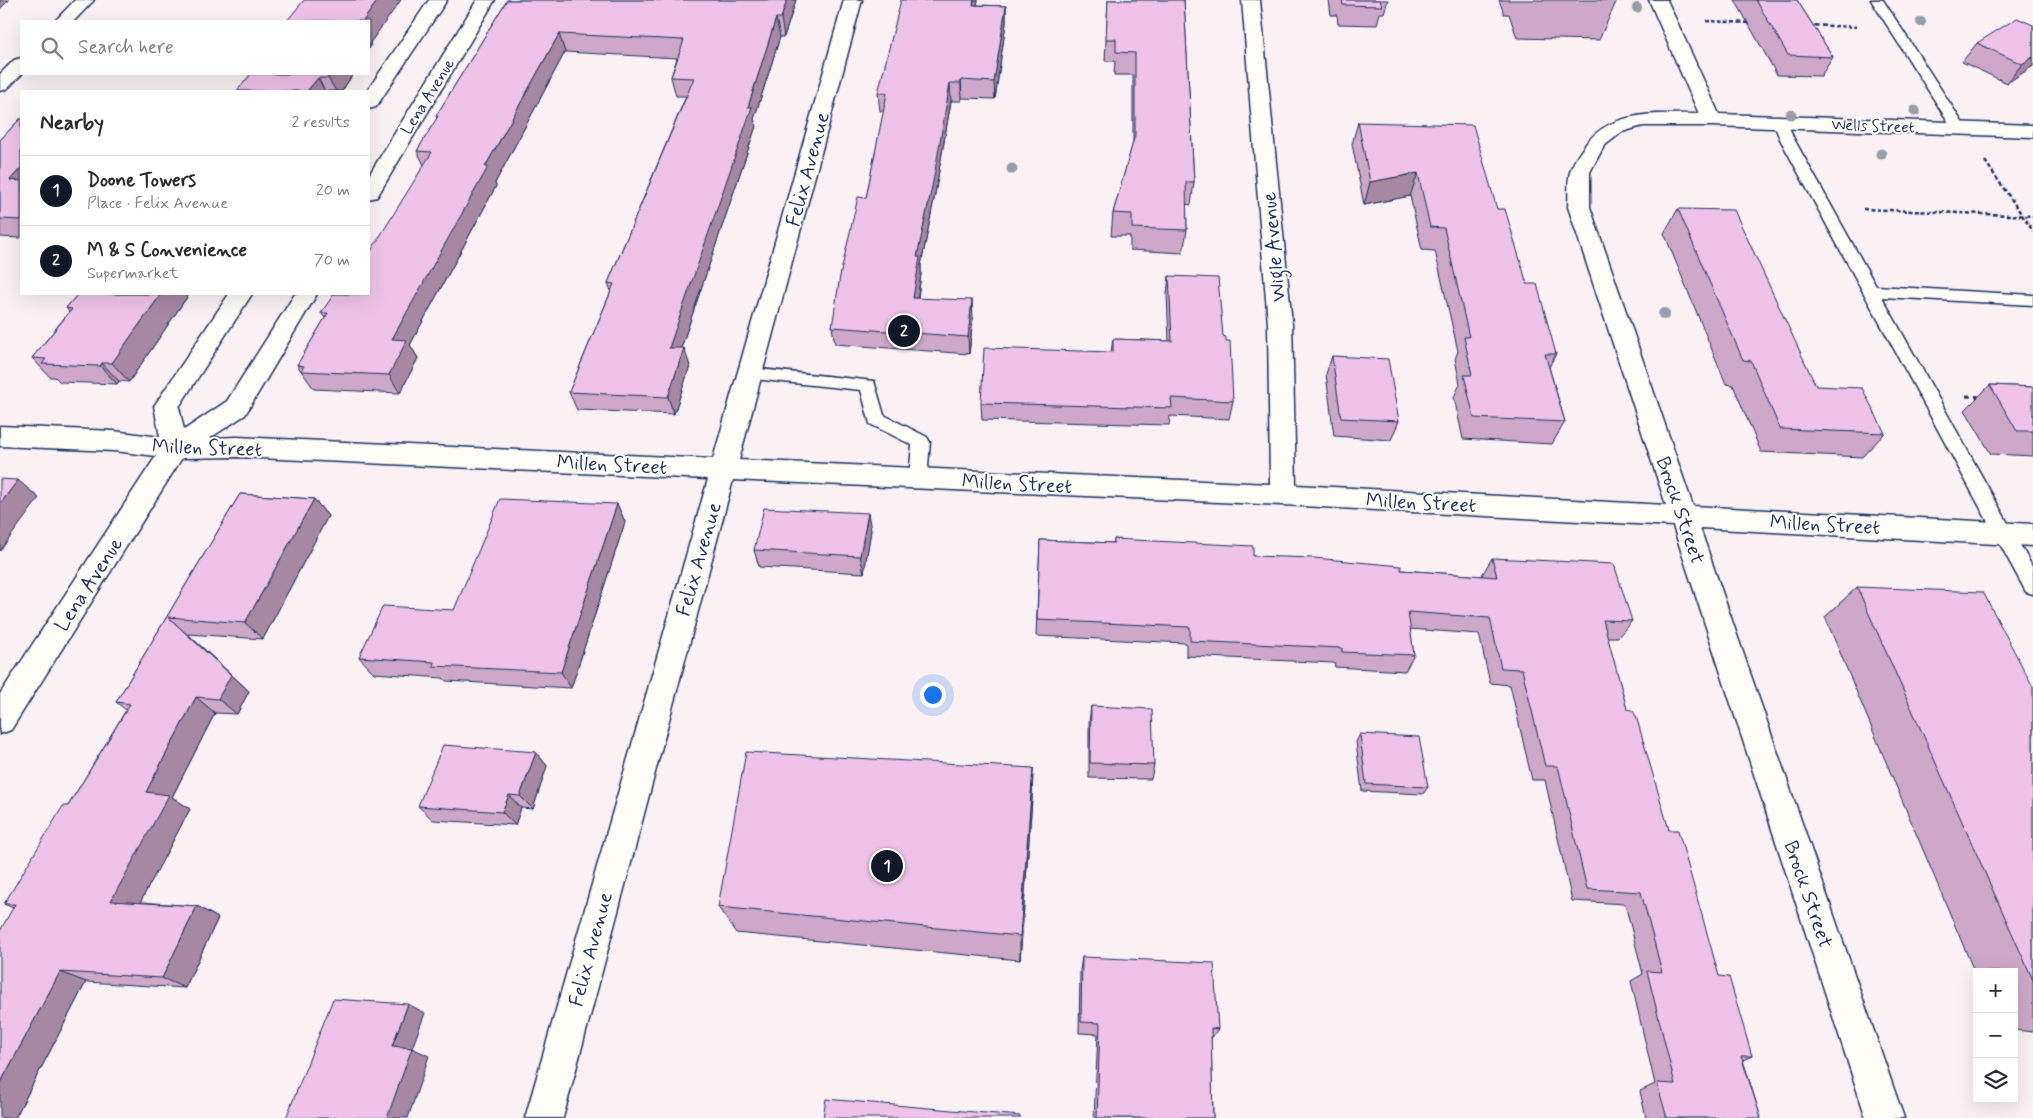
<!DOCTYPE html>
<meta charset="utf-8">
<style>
:root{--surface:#fff;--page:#f2f2f3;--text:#2b2b33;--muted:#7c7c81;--line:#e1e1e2;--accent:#111827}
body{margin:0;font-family:Mynerve,sans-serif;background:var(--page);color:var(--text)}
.controls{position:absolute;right:15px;bottom:15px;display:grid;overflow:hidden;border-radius:0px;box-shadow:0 5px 20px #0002}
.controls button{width:45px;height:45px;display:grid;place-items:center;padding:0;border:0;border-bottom:1px solid var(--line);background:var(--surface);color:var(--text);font:25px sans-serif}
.you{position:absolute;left:932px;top:694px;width:18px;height:18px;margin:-12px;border:4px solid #fff;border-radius:50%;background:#1a73e8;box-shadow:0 0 0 8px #1a73e833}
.badge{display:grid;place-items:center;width:32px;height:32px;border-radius:50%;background:var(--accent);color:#fff;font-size:16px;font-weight:700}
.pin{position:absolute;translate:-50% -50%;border:2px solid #fff;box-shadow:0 1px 5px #0006}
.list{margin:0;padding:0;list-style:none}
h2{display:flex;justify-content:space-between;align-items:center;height:65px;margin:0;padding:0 20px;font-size:21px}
h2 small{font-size:16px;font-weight:400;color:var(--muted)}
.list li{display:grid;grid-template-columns:32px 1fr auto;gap:15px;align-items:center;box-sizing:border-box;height:70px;padding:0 20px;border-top:1px solid var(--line)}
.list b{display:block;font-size:19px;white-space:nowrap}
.list p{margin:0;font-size:16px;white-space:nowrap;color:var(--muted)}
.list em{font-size:16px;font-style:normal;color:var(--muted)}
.icon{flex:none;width:28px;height:28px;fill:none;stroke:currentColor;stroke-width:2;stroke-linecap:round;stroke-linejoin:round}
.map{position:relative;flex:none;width:2033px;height:1118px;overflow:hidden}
.search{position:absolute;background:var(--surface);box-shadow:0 5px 20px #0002;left:20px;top:20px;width:350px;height:55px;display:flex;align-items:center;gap:12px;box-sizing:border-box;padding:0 18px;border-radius:0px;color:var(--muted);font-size:19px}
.panel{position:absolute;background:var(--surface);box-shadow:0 5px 20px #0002;left:20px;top:90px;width:350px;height:205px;border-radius:0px}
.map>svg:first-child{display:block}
</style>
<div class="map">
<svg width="2033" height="1118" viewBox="0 0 2033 1118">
<rect width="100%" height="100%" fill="#faf1f4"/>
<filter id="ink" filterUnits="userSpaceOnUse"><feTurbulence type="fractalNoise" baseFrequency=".02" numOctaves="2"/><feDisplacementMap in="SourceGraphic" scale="10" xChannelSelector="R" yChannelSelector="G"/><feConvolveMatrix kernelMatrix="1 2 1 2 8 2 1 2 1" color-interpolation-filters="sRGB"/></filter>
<g filter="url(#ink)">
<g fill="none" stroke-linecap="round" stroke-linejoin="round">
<g stroke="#1b2f5e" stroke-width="3">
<path id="lane" d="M1871,0H1883L1966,128L1964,131H1954Z
M1780,118L1787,122L1794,139L1876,286L2033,295V305L1882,297L2033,568V594L2026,592L1780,139L1773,122Z
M750,368L874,381L884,415L927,437L930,442L927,478L924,483L918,485L912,483L909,478L912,445L870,424L861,390L744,378L742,374L744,370Z"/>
</g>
<g stroke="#1b2f5e" stroke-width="3">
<path id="street" d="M75,0H94L74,21H55Z
M429,0H447L376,107L369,109V91H367Z
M477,0H495L380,192L377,197L369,199V175Z
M844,0H862L739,460L1270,484L1268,324L1242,0H1260L1292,324L1296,485L1666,505L1568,207C1569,196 1567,183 1570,172C1572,164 1578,155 1583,148C1609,109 1657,114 1699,114L1649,0H1667L1719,114L2033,125V137L1712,126H1643L1622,132L1604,146L1590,172V207L1693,506L2033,524V546L1700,528L1904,1118H1866L1673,526L1283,505L733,480L563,1118H525L708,479L237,457L182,458L11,730L0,734V694L156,456L114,451L0,446V426L114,431L160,437L154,406L229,294H252L179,407L184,430L227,401L295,294H317L245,415L210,438L237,437L713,459Z
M21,58L22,74L7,89L0,91V74L14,60Z"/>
</g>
<path stroke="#1b2f5e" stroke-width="2.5" stroke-dasharray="4 2.5" stroke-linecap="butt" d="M1706,21L1752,23
M1808,25L1857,27
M1985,161L2033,231
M1863,209L2033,216"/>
<path stroke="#1b2f5e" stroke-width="3" stroke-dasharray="5 4" stroke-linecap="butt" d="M1966,396L1982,397"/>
<use href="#lane" fill="#fdfcf7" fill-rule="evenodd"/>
<use href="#street" fill="#fdfcf7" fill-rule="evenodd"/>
</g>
<g fill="#979ea8">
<circle cx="1637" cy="8" r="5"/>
<circle cx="1921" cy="22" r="5"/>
<circle cx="1915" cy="111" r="5.5"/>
<circle cx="1791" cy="114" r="5.5"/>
<circle cx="1881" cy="154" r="5.5"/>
<circle cx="1012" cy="169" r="5.5"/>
<circle cx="1664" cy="314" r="6"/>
</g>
<path fill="#cea8c8" stroke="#1b2f5e" d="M507,0H796L784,37H780L754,119L756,126L681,348L690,366L674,414L577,410L569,392L611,291L608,283L686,96H676L671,77L677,58L565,52L495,183L496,186L410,345L418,358L400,393L314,389L297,365L325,318L321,313L369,294L424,165L417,151L437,119L436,116Z
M978,0L977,5L1006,6V23L995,99L962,98L961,101H951L935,194L921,265V274L918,298L973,317L969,354L835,344L832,327L866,198L884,111H880L878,93Z
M1108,0H1184L1194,182L1191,205L1186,204L1187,230L1183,253L1130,250V236H1111L1113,213L1133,143V75H1114L1115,61H1105Z
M1329,0H1388L1384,13H1380L1377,25L1338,24L1337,15H1331Z
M1499,0H1617L1599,40L1517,38L1509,14H1504Z
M1735,0H1797L1833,57L1821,76L1777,75Z
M2033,25V66L2007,83L1962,62L1977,43Z
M251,74H353L342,91H237Z
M21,118V238L0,237V140Z
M1358,122L1497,209L1527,284L1556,354L1549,367L1565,422L1552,444L1463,439L1454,397L1460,384L1455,359L1458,351L1435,251L1422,250L1410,196L1364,205L1352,144Z
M1678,209L1816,386L1885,433L1862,457L1761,452L1733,385L1726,384L1664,233Z
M1169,276L1223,336L1233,401L1229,419L1170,416L1169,425L982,420L981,403L1111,352L1113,339L1169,341L1167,294Z
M78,294H189L129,382L119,381L117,384L60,382L55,377H50L32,358L69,312L66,308Z
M1332,356L1399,421L1391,440L1334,436L1326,374Z
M1990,385L2033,387V456L1991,454L1965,410Z
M240,494L314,499L328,516L263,639L188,634L249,691L237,714L215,713L172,797L190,809L140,902L197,906L218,918L185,988L86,982L15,1118L13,908L4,904L68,806L126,710L116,702Z
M617,504L625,522L571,688L446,681L443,678L374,673L359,657L454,610Z
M871,530L864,573L759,567L754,550Z
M1114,539L1253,556L1401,570L1482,576V575L1492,558L1632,621L1618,637H1607L1627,709L1719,976L1752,1056L1743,1060L1761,1118H1646L1640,1091L1655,1084L1631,981L1643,974L1625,904L1572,901L1545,780H1532L1510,685L1490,683L1479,634L1410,629L1414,655L1405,671L1335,667L1334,663L1186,656V643L1036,636L1040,540L1114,543Z
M1857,587L2033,687V1032L2014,1030V972H1977V978L1825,617Z
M1091,706L1154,765L1151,779L1089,778V722Z
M1360,734L1428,787L1423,794L1362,791L1356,742Z
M536,752L547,766L533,809L521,808L515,825L433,820L418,806Z
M1033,768L1032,799L1020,960L736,933L718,907Z
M1082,957L1218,1029L1211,1039L1213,1118H1094L1098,1034L1079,1033L1080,970Z"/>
<path fill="#a788a3" stroke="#1b2f5e" d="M0,0H9L0,9Z
M378,0H401L370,43L371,46L369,49V21H363Z
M787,0H796L784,37L781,18Z
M974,0H978L974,22L973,5Z
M1006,6V23L995,99L994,82Z
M776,18L780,37L754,119L756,126L675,366L669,348L748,107Z
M559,34L565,52L495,183L496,186L410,345L418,358L400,393L389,375L392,339L485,167Z
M2033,57V66L2007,83L2022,64Z
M331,74H353L342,91H336L328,78Z
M318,78L325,91H307Z
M961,80L962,98L961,101Z
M950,83L951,101L935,194L921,265V274L915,315L913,298L917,257Z
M21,168V193L10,180Z
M1418,173L1410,196L1364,205L1370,182Z
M161,294H189L129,382L112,363Z
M972,300L973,317L969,354L968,337Z
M684,348L690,366L674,414L668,397Z
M102,363L119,381L117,384L100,366Z
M18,480L39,498L0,551V504Z
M314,499L328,516L263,639L245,623Z
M617,504L625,522L571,688L561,672Z
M868,513L871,530L864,573L860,556Z
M168,617L249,691L237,714L218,699Z
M196,697L215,713L172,797L190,809L135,912L111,901L146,792Z
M536,752L547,766L533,809L520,796Z
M1033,768L1032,799L1020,960V936Z
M509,795L521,808L515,825L502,812Z
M197,906L218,918L185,988L162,978Z
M60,972L86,982L15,1118H0V1084Z
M408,1004L425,1013L412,1048L429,1056L408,1118H387L392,1046Z"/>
<path fill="#efc3e9" stroke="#1b2f5e" d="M304,0H378L363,21H287Z
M507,0H787L781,18H776L748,107H752L669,348H684L668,397L569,392L614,284L608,283L694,78L671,77L684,40L559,34L485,167H488L392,339L407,340L389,375L301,371L304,366L297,365L328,313H321L334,294H369V254L432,152L417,151L438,116H436Z
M901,0H974L973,5L1006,6L994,82L961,80V83H950L934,177L917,257H920L913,298L972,300L968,337L832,327L840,276L858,197L866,198L887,93H878Z
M1108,0H1184L1194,182H1186L1187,230L1132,228V214L1113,213L1135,135V53L1116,52V39H1106Z
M1342,0H1380L1382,6L1343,5Z
M1756,0H1797L1833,57L1788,55Z
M2017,18L2033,25V57L2022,64L1977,43Z
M251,74H331L328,78H318L307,91H237Z
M21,118V168L10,180L21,181V220L0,219V140Z
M1358,122L1473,125L1497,209H1505L1527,284H1537L1556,354H1545L1565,422L1474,418L1464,375H1472L1464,337H1469L1444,228L1430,227L1418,173L1370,182Z
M1678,209L1734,210L1816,386L1862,388L1885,433L1780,429L1751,361L1743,360Z
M1169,276L1218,278L1223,336L1226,337V341H1230L1233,401L1171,398L1172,408L981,403L984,348L1113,352V339L1172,341Z
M78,294H161L112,363H102L100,366L42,364L46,359L32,358L72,309L66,308Z
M1332,356L1388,359L1399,421L1341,418Z
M1990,385L2033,387V431H2017Z
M0,479L18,480L0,504Z
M240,494L314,499L245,623L168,617L231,675L218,699L196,697L146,792L169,795L111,901L197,906L162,978L60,972L0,1084V931L15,904H4L63,806H68L130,704L116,702Z
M500,499L617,504L561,672L433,666L434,662L359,657L383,606L454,610Z
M764,508L868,513L860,556L754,550Z
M1114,539L1253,546V556L1314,558L1401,566V570L1497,577L1492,558L1614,564L1632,621L1603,620L1627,709L1632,710L1636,716L1669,830H1678L1719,976L1729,977L1752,1056H1741L1761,1118H1667L1657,1083L1675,1084L1647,971L1662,972L1641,892L1587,889L1558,766H1545L1522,669L1501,668L1490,618L1408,612L1414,655L1342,652V648L1190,641V627L1037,620L1040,540L1114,543Z
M1857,587L1983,592L2033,687V980Z
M1091,706L1152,709L1154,765L1090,763Z
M1360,734L1419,737L1428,787L1366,784Z
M443,745L536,752L520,796L509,795L502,812L418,806Z
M746,752L1033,768L1020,936L718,907Z
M1082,957L1214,963L1218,1029L1211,1028L1213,1118H1097L1100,1023L1081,1022Z
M333,999L408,1004L392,1046L412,1048L387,1118H286Z
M826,1099L1020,1116V1118H823Z"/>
</g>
<g text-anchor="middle" stroke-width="4" stroke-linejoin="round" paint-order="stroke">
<g font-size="16" fill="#1b2f5e" stroke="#fdfcf7">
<text transform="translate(427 96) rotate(-58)" y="6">Lena Avenue</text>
<text transform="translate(1873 125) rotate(2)" y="6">Wells Street</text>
</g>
<g font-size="20" fill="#1b2f5e" stroke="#fdfcf7">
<text transform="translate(807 169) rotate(-75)" y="7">Felix Avenue</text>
<text transform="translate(1273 247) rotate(-95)" y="7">Wigle Avenue</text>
<text transform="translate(207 447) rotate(2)" y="7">Millen Street</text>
<text transform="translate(612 464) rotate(3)" y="7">Millen Street</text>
<text transform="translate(1017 483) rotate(3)" y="7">Millen Street</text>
<text transform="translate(1421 502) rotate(3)" y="7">Millen Street</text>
<text transform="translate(1681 510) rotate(71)" y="7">Brock Street</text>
<text transform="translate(1825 524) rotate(3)" y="7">Millen Street</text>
<text transform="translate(698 559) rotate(-74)" y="7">Felix Avenue</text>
<text transform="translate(88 584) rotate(-57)" y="7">Lena Avenue</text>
<text transform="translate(1809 894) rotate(71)" y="7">Brock Street</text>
<text transform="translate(590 949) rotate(-75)" y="7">Felix Avenue</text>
</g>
</g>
</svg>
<div class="controls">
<button>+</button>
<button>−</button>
<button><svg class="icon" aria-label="layers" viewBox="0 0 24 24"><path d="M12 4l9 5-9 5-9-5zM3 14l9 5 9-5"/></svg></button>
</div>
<div class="you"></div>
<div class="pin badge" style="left:887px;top:866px">1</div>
<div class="pin badge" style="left:904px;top:331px">2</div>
<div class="search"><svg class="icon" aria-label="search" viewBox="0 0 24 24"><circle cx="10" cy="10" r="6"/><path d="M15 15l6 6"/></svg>Search here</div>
<section class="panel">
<h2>Nearby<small>2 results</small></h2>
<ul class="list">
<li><span class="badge">1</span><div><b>Doone Towers</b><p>Place · Felix Avenue</p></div><em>20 m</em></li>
<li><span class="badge">2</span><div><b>M &amp; S Convenience</b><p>Supermarket</p></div><em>70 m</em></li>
</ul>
</section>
</div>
